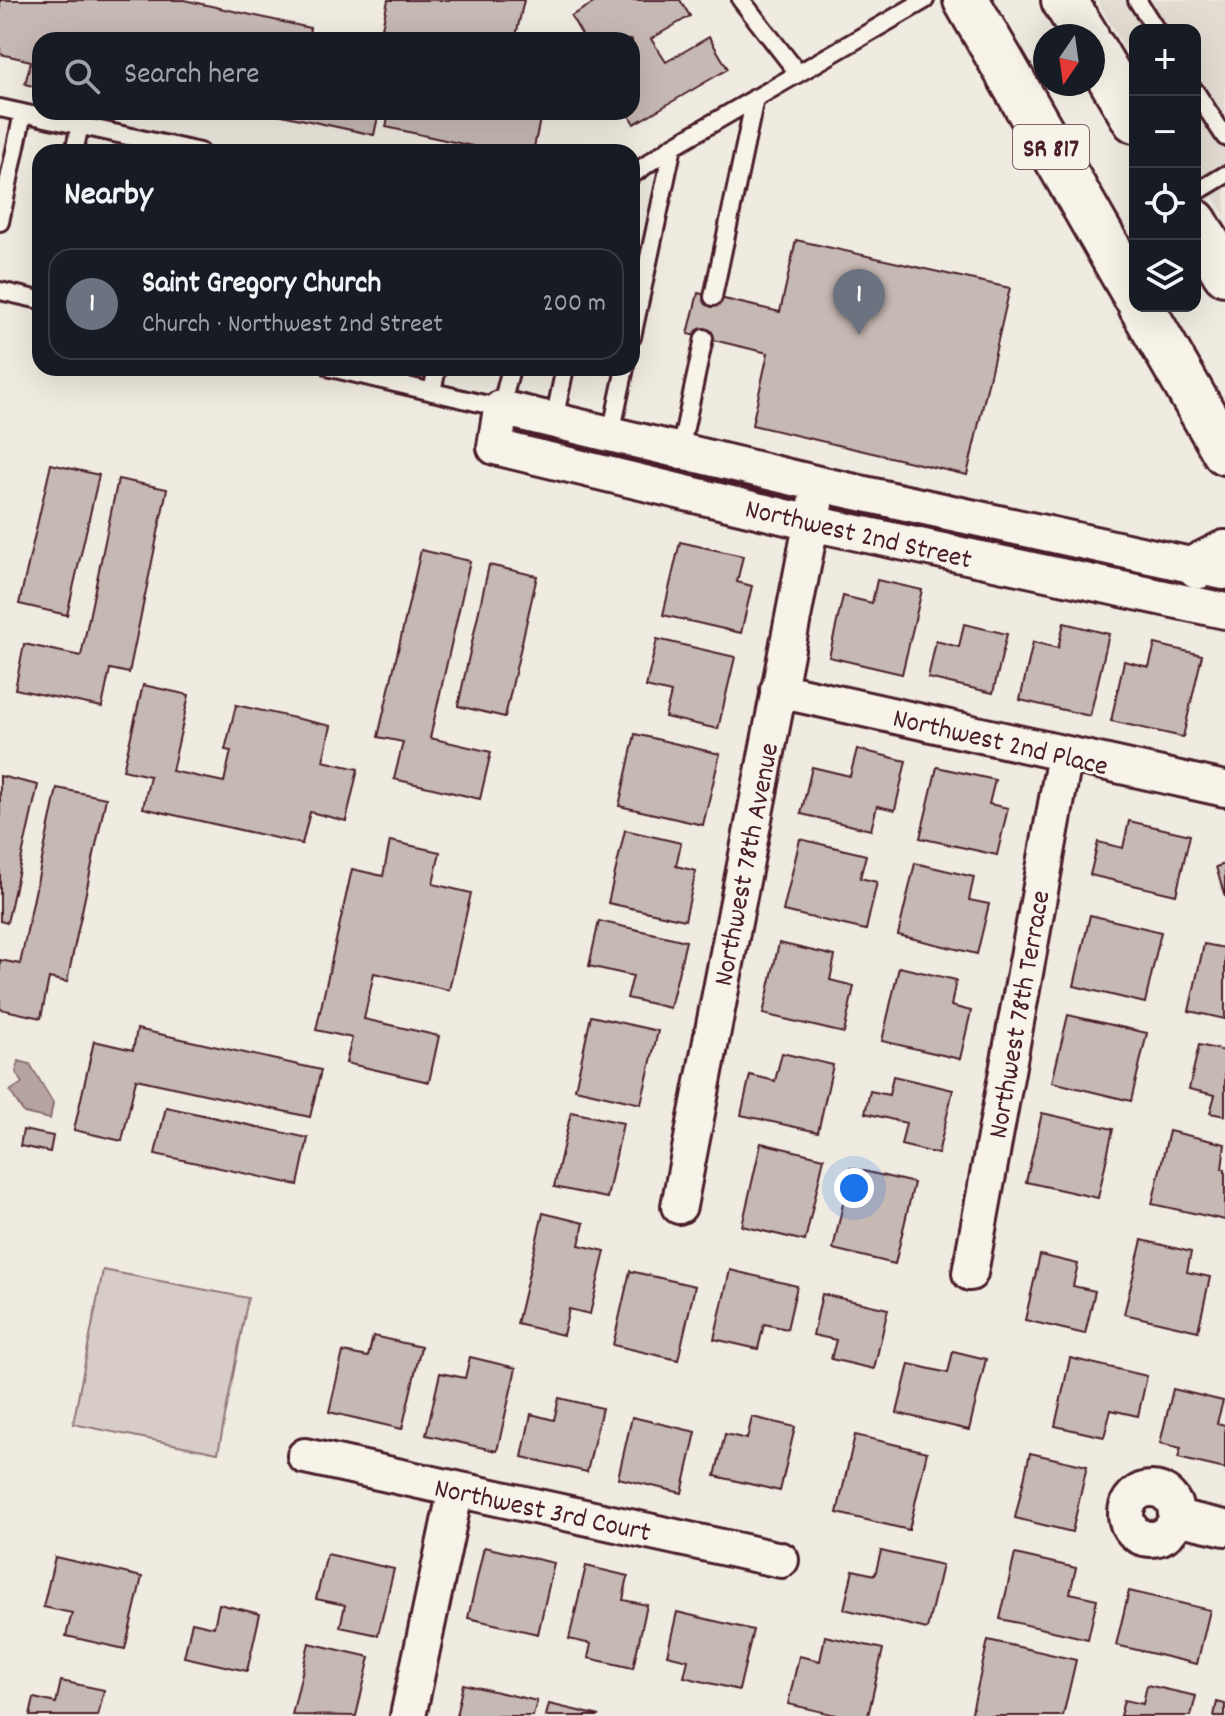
<!DOCTYPE html>
<meta charset="utf-8">
<style>
:root{--surface:#171b24;--page:#20242c;--text:#f1f3f6;--muted:#9ea1a6;--line:#363941;--accent:#1a73e8}
body{margin:0;font-family:Dekko,sans-serif;background:var(--page);color:var(--text)}
.controls{position:absolute;right:24px;top:24px;display:grid;overflow:hidden;border-radius:16px;box-shadow:0 8px 32px #0002}
.controls button{width:72px;height:72px;display:grid;place-items:center;padding:0;border:0;border-bottom:2px solid var(--line);background:var(--surface);color:var(--text);font:40px sans-serif}
.compass{position:absolute;left:1033px;top:24px;width:72px;height:72px;border-radius:50%;background:var(--surface);box-shadow:0 8px 32px #0002;rotate:193deg}
.you{position:absolute;left:854px;top:1188px;width:28px;height:28px;margin:-20px;border:6px solid #fff;border-radius:50%;background:#1a73e8;box-shadow:0 0 0 12px #1a73e833}
.badge{display:grid;place-items:center;width:52px;height:52px;border-radius:50%;background:var(--accent);color:#fff;font-size:26px;font-weight:700}
.pin{position:absolute;translate:-50% -66px;filter:drop-shadow(0 2px 4px #0008)}
.pin::after{content:'';position:absolute;top:42px;width:28px;height:24px;background:inherit;clip-path:polygon(0 0,100% 0,50% 100%)}
.list{margin:0;padding:0;list-style:none}
h2{display:flex;justify-content:space-between;align-items:center;height:104px;margin:0;padding:0 32px;font-size:34px}
h2 small{font-size:26px;font-weight:400;color:var(--muted)}
.list li{display:grid;grid-template-columns:52px 1fr auto;gap:24px;align-items:center;box-sizing:border-box;height:112px;margin:0 16px 16px;padding:0 16px;border:2px solid var(--line);border-radius:24px}
.list b{display:block;font-size:30px;white-space:nowrap}
.list p{margin:0;font-size:26px;white-space:nowrap;color:var(--muted)}
.list em{font-size:26px;font-style:normal;color:var(--muted)}
.icon{flex:none;width:44px;height:44px;fill:none;stroke:currentColor;stroke-width:2;stroke-linecap:round;stroke-linejoin:round}
.map{position:relative;flex:none;width:1225px;height:1716px;overflow:hidden}
.search{position:absolute;background:var(--surface);box-shadow:0 8px 32px #0002;left:32px;top:32px;width:608px;height:88px;display:flex;align-items:center;gap:20px;box-sizing:border-box;padding:0 28px;border-radius:24px;color:var(--muted);font-size:30px}
.panel{position:absolute;background:var(--surface);box-shadow:0 8px 32px #0002;left:32px;top:144px;width:608px;height:232px;border-radius:24px}
.map>svg:first-child{display:block}
</style>
<div class="map">
<svg width="1225" height="1716" viewBox="0 0 1225 1716">
<rect width="100%" height="100%" fill="#f0ebe0"/>
<filter id="ink" filterUnits="userSpaceOnUse"><feTurbulence type="fractalNoise" baseFrequency=".0125" numOctaves="2"/><feDisplacementMap in="SourceGraphic" scale="16" xChannelSelector="R" yChannelSelector="G"/><feConvolveMatrix kernelMatrix="1 2 1 2 8 2 1 2 1" color-interpolation-filters="sRGB"/></filter>
<g filter="url(#ink)">
<path fill="#e3dcd2" d="M1097,0H1225V216L1195,165V30H1135V64Z"/>
<path fill="#d8cdc6" stroke="#917678" stroke-width="2" d="M103,1270L248,1298L218,1453L73,1424Z"/>
<path fill="#b7a4a2" stroke="#8b6f72" stroke-width="2" d="M19,1061L30,1064L53,1103L50,1119L24,1113L10,1091L22,1083L16,1072Z"/>
<path fill="#c6b8b3" stroke="#4a1f2b" stroke-width="2" d="M0,0H184L310,28L308,40H40V88L25,84L31,61L0,54Z
M388,0H524L515,40H406L407,33L382,28Z
M599,0H680L690,16L651,39L666,62L709,37L728,69L634,124L627,112H632V40H585L571,16Z
M268,112H379L374,135Z
M389,112H526L541,115L533,152H499L386,127Z
M796,240L1010,288L967,475L752,425L768,353L688,334L698,293L780,312Z
M51,464L99,475L67,615L19,604Z
M118,479L167,489L129,673L110,669L102,707L15,689L24,644L81,656Z
M680,542L743,556L737,582L752,586L741,633L663,615Z
M421,550L470,561L430,738L491,752L480,799L394,779L403,742L378,737Z
M489,565L537,576L505,717L458,706Z
M877,580L922,590L902,674L829,657L843,596L872,603Z
M1064,623L1109,634L1090,716L1020,700L1033,642L1058,648Z
M964,624L1007,634L993,693L928,678L936,641L959,647Z
M657,639L735,657L718,729L665,717L671,693L646,687Z
M1155,644L1202,655L1183,737L1111,721L1124,661L1149,667Z
M143,685L189,695L172,771L224,782L231,751L225,750L236,705L331,726L323,761L358,769L346,821L310,812L302,844L143,808L150,776L123,770Z
M635,734L720,754L703,825L619,806Z
M857,749L906,761L895,810L877,806L871,830L801,814L812,767L850,776Z
M937,767L995,780L989,804L1008,808L997,855L920,838Z
M0,776L38,785L7,923L0,921Z
M57,788L106,798L67,982L49,978L41,1018L0,1009V960L20,964Z
M1129,821L1190,835L1176,895L1090,875L1098,842L1123,848Z
M625,830L681,843L676,866L696,871L685,920L608,903Z
M800,839L866,855L860,878L877,882L866,930L783,911Z
M390,841L440,852L433,884L471,893L449,990L374,973L364,1019L439,1036L429,1082L346,1063L352,1038L316,1030L352,869L383,876Z
M915,863L974,877L969,900L989,904L977,954L898,935Z
M1225,864V897L1216,867Z
M1090,915L1161,932L1145,1003L1074,986Z
M599,921L686,941L670,1008L627,998L633,976L589,966Z
M779,943L835,956L830,980L854,986L844,1033L763,1014Z
M1204,944L1225,948V1019L1189,1011Z
M899,967L956,980L951,1006L971,1011L960,1059L882,1041Z
M1068,1015L1147,1033L1131,1101L1052,1082Z
M591,1016L658,1031L641,1104L575,1089Z
M137,1029L321,1070L310,1117L136,1079L122,1141L74,1130L94,1041L133,1050Z
M1199,1045L1225,1051V1116L1210,1113L1215,1095L1189,1089Z
M782,1053L833,1065L818,1132L741,1115L750,1075L775,1081Z
M893,1076L953,1090L938,1154L901,1145L906,1123L865,1113L870,1091L889,1095Z
M166,1107L308,1138L298,1185L155,1154Z
M571,1112L623,1123L607,1198L554,1187Z
M1042,1113L1113,1129L1098,1198L1026,1182Z
M23,1130L53,1136L50,1152L20,1146Z
M1169,1131L1225,1144L1222,1169H1225V1220L1152,1204Z
M761,1143L824,1158L805,1241L742,1226Z
M851,1168L914,1183L895,1264L833,1249Z
M543,1213L584,1223L579,1245L605,1251L590,1314L569,1309L563,1335L517,1324Z
M1142,1240L1191,1252L1187,1272L1210,1277L1198,1331L1124,1314Z
M1040,1255L1078,1264L1073,1286L1095,1291L1085,1334L1025,1320Z
M730,1270L797,1286L787,1329L764,1324L758,1349L714,1339Z
M630,1271L695,1286L678,1360L613,1345Z
M822,1294L888,1309L874,1369L831,1359L836,1340L813,1335Z
M373,1336L421,1347L402,1429L329,1412L343,1352L368,1357Z
M953,1351L986,1359L969,1430L897,1413L909,1364L948,1373Z
M470,1357L516,1368L497,1451L426,1435L440,1373L465,1378Z
M1070,1358L1147,1376L1138,1416L1111,1410L1104,1437L1055,1426Z
M1173,1389L1223,1401L1217,1423L1225,1425V1469L1178,1458L1181,1448L1160,1443Z
M559,1398L602,1408L587,1472L522,1457L531,1414L554,1420Z
M632,1417L696,1432L682,1493L618,1478Z
M752,1417L795,1427L780,1491L715,1476L725,1434L747,1439Z
M855,1435L927,1452L909,1530L837,1513Z
M1030,1453L1087,1466L1072,1532L1015,1518Z
M484,1547L554,1563L538,1634L468,1618Z
M881,1551L942,1565L927,1629L844,1609L853,1570L875,1575Z
M327,1554L394,1569L378,1635L340,1627L345,1605L316,1599Z
M1015,1554L1076,1568L1070,1593L1097,1599L1088,1639L1000,1619Z
M55,1557L142,1577L125,1649L66,1636L72,1613L43,1607Z
M586,1566L628,1576L623,1600L647,1605L633,1668L588,1658L591,1644L569,1639Z
M1129,1591L1210,1610L1197,1664L1116,1645Z
M219,1604L260,1614L247,1671L184,1657L192,1622L214,1627Z
M677,1612L753,1630L739,1690L684,1677L688,1660L667,1655Z
M825,1636L883,1649L868,1716H840L788,1704L799,1656L820,1661Z
M988,1640L1076,1660L1063,1716H971Z
M309,1643L370,1657L356,1716L292,1715Z
M61,1681L104,1690L98,1716H30L34,1698L56,1703Z
M463,1684L537,1701L533,1716H456Z
M1147,1685L1196,1696L1191,1716H1120L1124,1700L1143,1704Z
M1217,1702L1225,1704V1716H1214Z
M549,1704L600,1716H546Z"/>
<g fill="none" stroke-linecap="round" stroke-linejoin="round">
<g stroke="#4a1f2b" stroke-width="22">
<path id="service" d="M741,0L798,73
M1137,0L1156,30
M1195,91L1225,137
M0,108L200,152
M74,152L80,125
M632,175L673,146L925,0
M1195,193L1225,175
M0,222L23,113
M0,291L40,300
M713,297L755,98
M632,337L673,146
M331,368L501,408L511,368
M432,392L437,368
M554,420L565,368
M611,434L625,368
M680,451L704,338"/>
</g>
<g stroke="#4a1f2b" stroke-width="40">
<path id="minor" d="M1223,572L819,484L501,408L495,447L811,523L1225,611
M778,690L1225,789
M679,1206L815,504
M970,1273L1065,755
M305,1456L781,1560
M1126 1514a25 25 0 1 1 50 0a25 25 0 1 1-50 0Z
M1176,1517L1225,1528
M408,1716L456,1489"/>
</g>
<g stroke="#4a1f2b" stroke-width="50">
<path id="primary" d="M966,0L1135,295
M1064,0L1086,36
M1093,49L1135,120
M1195,222L1225,273
M1141,306L1225,452
M1199,566L1225,553"/>
</g>
<use href="#service" stroke="#f7f3e8" stroke-width="16"/>
<use href="#minor" stroke="#f7f3e8" stroke-width="34"/>
<use href="#primary" stroke="#f7f3e8" stroke-width="44"/>
</g>
</g>
<g text-anchor="middle" stroke-width="6" stroke-linejoin="round" paint-order="stroke">
<rect fill="#f7f3e8" stroke="#7e5f64" stroke-width="2" x="1013" y="125" width="76" height="44" rx="6"/>
<g font-size="26" font-weight="bold" fill="#4a1f2b">
<text x="1051" y="156">SR 817</text>
</g>
<g font-size="28" fill="#4a1f2b" stroke="#f7f3e8">
<text transform="translate(859 532) rotate(13)" y="10">Northwest 2nd Street</text>
<text transform="translate(1001 740) rotate(13)" y="10">Northwest 2nd Place</text>
<text transform="translate(744 864) rotate(-79)" y="10">Northwest 78th Avenue</text>
<text transform="translate(1017 1014) rotate(-80)" y="10">Northwest 78th Terrace</text>
<text transform="translate(543 1508) rotate(12)" y="10">Northwest 3rd Court</text>
</g>
</g>
</svg>
<div class="controls">
<button>+</button>
<button>−</button>
<button><svg class="icon" aria-label="locate" viewBox="0 0 24 24"><circle cx="12" cy="12" r="6"/><path d="M12 2v4M12 18v4M2 12h4M18 12h4"/></svg></button>
<button><svg class="icon" aria-label="layers" viewBox="0 0 24 24"><path d="M12 4l9 5-9 5-9-5zM3 14l9 5 9-5"/></svg></button>
</div>
<svg class="compass" viewBox="-18 -18 36 36"><path d="M0-13l5 13h-10z" fill="#e53935"/><path d="M0 13l5-13h-10z" fill="#9ea1a6"/></svg>
<div class="you"></div>
<div class="pin badge" style="left:859px;top:335px;background:#6b7280">1</div>
<div class="search"><svg class="icon" aria-label="search" viewBox="0 0 24 24"><circle cx="10" cy="10" r="6"/><path d="M15 15l6 6"/></svg>Search here</div>
<section class="panel">
<h2>Nearby<small></small></h2>
<ul class="list">
<li><span class="badge" style="background:#6b7280">1</span><div><b>Saint Gregory Church</b><p>Church · Northwest 2nd Street</p></div><em>200 m</em></li>
</ul>
</section>
</div>
